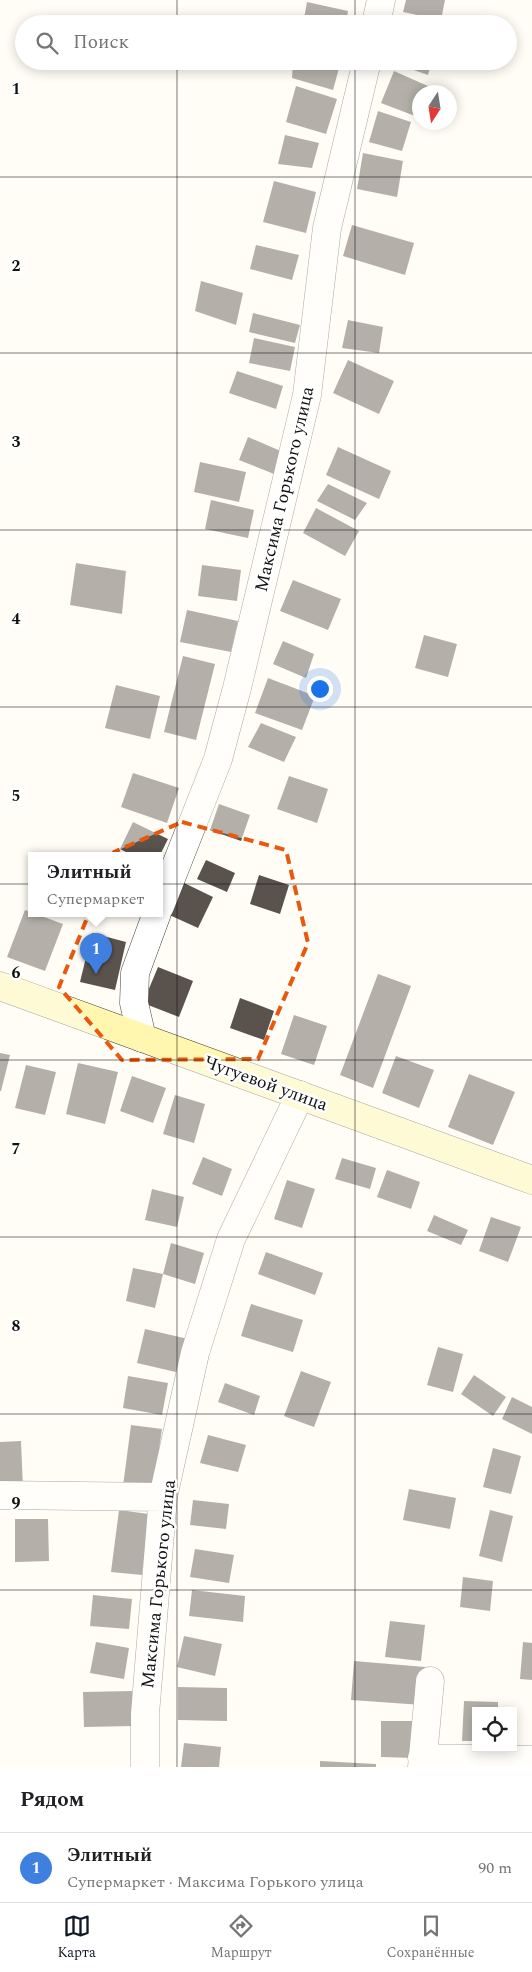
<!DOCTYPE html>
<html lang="ru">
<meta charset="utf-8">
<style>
:root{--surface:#fff;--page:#f6f6f6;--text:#202124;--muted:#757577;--line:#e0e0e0;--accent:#111827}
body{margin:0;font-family:Spectral,serif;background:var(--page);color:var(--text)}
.controls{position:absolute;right:15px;bottom:15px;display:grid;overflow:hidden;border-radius:0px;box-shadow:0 2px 12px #0003}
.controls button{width:45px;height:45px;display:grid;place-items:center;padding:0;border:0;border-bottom:1px solid var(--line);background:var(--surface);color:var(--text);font:25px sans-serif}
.compass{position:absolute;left:412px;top:85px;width:45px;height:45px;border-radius:50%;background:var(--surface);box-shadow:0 2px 12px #0003;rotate:192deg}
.you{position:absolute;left:319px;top:688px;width:18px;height:18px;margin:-12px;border:4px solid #fff;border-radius:50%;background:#1a73e8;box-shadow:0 0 0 8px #1a73e833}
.badge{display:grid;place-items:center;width:32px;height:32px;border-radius:50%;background:var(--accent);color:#fff;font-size:16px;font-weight:700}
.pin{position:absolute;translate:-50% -41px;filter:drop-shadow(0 1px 2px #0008)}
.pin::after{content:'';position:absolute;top:26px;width:18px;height:15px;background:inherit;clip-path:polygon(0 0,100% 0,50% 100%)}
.popup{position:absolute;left:28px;top:852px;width:135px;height:65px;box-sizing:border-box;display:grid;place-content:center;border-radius:0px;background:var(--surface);filter:drop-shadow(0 1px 4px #0005);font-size:16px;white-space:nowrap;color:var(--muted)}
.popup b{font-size:19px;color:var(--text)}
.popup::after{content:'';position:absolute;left:50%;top:100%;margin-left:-10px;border:10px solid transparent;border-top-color:var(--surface)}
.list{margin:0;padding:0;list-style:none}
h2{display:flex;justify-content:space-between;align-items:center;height:65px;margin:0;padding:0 20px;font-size:21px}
h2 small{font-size:16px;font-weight:400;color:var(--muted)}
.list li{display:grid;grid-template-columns:32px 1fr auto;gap:15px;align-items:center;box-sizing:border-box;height:70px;padding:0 20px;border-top:1px solid var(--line)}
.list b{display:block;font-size:19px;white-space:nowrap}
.list p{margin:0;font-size:16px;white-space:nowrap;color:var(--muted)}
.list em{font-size:16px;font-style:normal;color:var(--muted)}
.icon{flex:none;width:28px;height:28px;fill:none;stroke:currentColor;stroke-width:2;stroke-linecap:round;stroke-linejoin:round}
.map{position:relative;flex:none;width:532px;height:1767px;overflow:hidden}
.search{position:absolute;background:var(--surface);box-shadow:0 2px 12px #0003;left:15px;right:15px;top:15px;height:55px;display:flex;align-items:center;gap:12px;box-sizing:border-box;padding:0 18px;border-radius:28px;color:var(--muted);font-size:19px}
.sheet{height:135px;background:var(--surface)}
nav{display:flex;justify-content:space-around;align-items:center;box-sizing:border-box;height:70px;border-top:1px solid var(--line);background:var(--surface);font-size:14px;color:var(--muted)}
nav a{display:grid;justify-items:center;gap:2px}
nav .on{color:var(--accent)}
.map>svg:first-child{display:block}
</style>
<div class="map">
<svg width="532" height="1767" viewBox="0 0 532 1767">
<rect width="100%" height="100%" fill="#fffdf5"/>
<path fill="#5a524d" d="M406,0H445L441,20L403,12Z
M307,2L348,11L346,24H303Z
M293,61H341L333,90L292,78Z
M388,61H432L428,75Z
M394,71L430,87L427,92H420V107L415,116L381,103Z
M296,86L337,99L326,134L286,122Z
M378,111L411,122L402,151L369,142Z
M285,135L319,143L312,168L278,164Z
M363,153L403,161L397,197L357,189Z
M274,181L316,192L306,233L263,222Z
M352,225L414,243L405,275L343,256Z
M256,245L299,255L292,280L250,269Z
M201,281L243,293L236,325L195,311Z
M253,313L300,325L295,343L249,332Z
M348,320L383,327L379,353L342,348Z
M254,338L295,347L290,371L249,363Z
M348,360L394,381L379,414L333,393Z
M237,371L283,386L276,409L229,393Z
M248,437L283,452L274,474L239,460Z
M338,447L391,471L379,499L326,475Z
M200,462L246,472L239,502L194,492Z
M328,484L367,503L355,520L317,501Z
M211,500L254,510L248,538L205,529Z
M316,508L359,531L345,556L303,533Z
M76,563L126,571L122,614L70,605Z
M202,565L241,570L237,601L198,596Z
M293,580L341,599L328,630L280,611Z
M187,610L238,621L231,652L180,642Z
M424,635L457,644L448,677L415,668Z
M283,641L314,654L306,678L273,664Z
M183,656L215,664L196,740L164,732Z
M268,678L315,696L302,730L255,713Z
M116,685L160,696L150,739L105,728Z
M261,723L296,737L284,762L248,747Z
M133,773L179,788L167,823L121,807Z
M289,776L328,789L317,823L277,809Z
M219,804L250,815L241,841L210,830Z
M133,822L168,839L160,855H132L120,849Z
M206,860L235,873L227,892L197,879Z
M259,875L289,885L280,914L250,904Z
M180,881L213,897L198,928L165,913Z
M25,910L63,924L45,971L7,957Z
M92,933L126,942L115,990L80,982Z
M158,967L193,981L179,1017L143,1003Z
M378,974L411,986L373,1088L340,1075Z
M240,998L274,1011L264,1040L230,1028Z
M294,1015L327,1026L314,1065L281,1054Z
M0,1053L10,1055L1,1091H0Z
M396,1056L434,1070L419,1108L382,1093Z
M78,1063L118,1072L105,1124L66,1114Z
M26,1065L56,1072L45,1115L15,1108Z
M469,1074L515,1092L493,1145L448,1127Z
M132,1076L166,1088L153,1123L120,1111Z
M175,1095L205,1104L194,1143L163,1134Z
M203,1157L232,1169L222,1196L192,1184Z
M342,1158L376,1168L370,1189L335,1179Z
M387,1170L420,1182L411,1209L377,1197Z
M287,1180L315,1189L302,1228L274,1219Z
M152,1189L184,1197L177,1227L145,1220Z
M434,1215L468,1230L461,1245L427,1231Z
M491,1217L521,1227L508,1262L479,1251Z
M171,1243L204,1253L195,1284L163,1274Z
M266,1252L323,1273L315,1295L258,1274Z
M133,1268L163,1274L155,1308L126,1301Z
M251,1304L303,1320L293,1352L241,1336Z
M145,1329L188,1339L180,1373L137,1363Z
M438,1347L463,1354L453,1392L427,1385Z
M301,1371L331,1382L314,1427L284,1416Z
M474,1375L506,1397L493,1416L461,1394Z
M128,1376L168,1383L162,1415L123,1408Z
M225,1383L260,1396L254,1415L218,1402Z
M512,1397L532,1407V1434L502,1419Z
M131,1425L162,1429L153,1490L123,1486Z
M208,1435L246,1445L238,1472L200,1463Z
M21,1441L23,1488L0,1489V1442Z
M493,1448L521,1456L511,1494L483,1487Z
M409,1489L456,1498L450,1529L403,1520Z
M193,1500L229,1504L226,1529L190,1525Z
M119,1510L149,1514L142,1575L111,1572Z
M490,1510L513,1516L502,1562L479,1556Z
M15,1519H48L49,1561L15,1562Z
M195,1549L234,1555L229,1583L190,1577Z
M463,1577L493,1581L490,1611L460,1607Z
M192,1590L245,1596L243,1622L189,1616Z
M93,1595L132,1599L129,1629L90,1626Z
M390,1621L425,1625L421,1661L385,1657Z
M184,1636L222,1644L215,1676L177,1667Z
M96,1642L129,1648L124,1679L90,1673Z
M523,1642L532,1643V1680L520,1679Z
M354,1661L425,1667L422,1705L351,1700Z
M178,1687L227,1688V1721L178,1720Z
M132,1691L133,1726L84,1727L83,1692Z
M464,1701L498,1702V1711H476V1741H462Z
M381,1721H416L415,1758L381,1757Z
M184,1743L221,1747L219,1767H181Z
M320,1761L376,1764V1767H320Z"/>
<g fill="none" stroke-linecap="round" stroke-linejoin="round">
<g stroke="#444" stroke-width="29">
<path id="street" d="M376,24L381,0
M160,906L218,759L237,688L307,395L327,228L367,61
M142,1038L134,1003L135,973L157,913
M0,1495L163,1497
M422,1758L532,1760
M145,1767V1714L163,1497L195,1353L231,1239L300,1095
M422,1767L430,1681"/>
</g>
<g stroke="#333" stroke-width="29">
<path id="secondary" d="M0,986L532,1180"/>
</g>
<use href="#street" stroke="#fff" stroke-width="28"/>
<use href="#secondary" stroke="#fff6b0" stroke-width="28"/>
</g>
<path d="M0 0H532V1767H0ZM182,822L286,850L308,943L258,1059L122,1060L59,987L114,852Z" fill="#fffdf5" fill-opacity=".55" fill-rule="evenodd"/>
<path fill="none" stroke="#e8590c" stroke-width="4" stroke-dasharray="10 6" stroke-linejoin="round" d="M182,822L286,850L308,943L258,1059L122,1060L59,987L114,852Z"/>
<path fill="none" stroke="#111" stroke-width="1" stroke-opacity="0.55" d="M177,0V24M355,0V24M177,61V1767M355,61V1767M0,177H532M0,353H532M0,530H532M0,707H532M0,884H532M0,1060H532M0,1237H532M0,1414H532M0,1590H532"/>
<g text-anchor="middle" stroke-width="5" stroke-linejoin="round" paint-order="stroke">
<g font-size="18" fill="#111" stroke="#fff">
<text transform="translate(284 489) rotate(-77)" y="6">Максима Горького улица</text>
<text transform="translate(266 1083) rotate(20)" y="6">Чугуевой улица</text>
<text transform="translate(158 1584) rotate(-84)" y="6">Максима Горького улица</text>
</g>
</g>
<g font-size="16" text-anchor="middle" font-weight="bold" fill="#111" stroke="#fff" stroke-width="5" stroke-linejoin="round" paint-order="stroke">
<text x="16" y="94">1</text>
<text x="16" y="271">2</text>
<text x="16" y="447">3</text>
<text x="16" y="624">4</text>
<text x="16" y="801">5</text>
<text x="16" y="978">6</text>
<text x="16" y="1154">7</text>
<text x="16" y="1331">8</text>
<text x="16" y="1508">9</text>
</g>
</svg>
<div class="controls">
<button><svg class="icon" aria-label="locate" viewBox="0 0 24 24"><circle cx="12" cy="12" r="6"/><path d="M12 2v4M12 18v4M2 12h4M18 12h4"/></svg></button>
</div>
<svg class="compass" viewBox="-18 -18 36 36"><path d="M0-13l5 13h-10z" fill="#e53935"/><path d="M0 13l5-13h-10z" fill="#757577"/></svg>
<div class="you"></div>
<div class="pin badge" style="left:96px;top:974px;background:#3f7fe0">1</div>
<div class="popup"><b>Элитный</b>Супермаркет</div>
<div class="search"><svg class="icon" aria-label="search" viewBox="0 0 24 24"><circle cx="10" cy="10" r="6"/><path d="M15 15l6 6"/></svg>Поиск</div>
</div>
<section class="sheet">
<h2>Рядом<small></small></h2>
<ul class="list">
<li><span class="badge" style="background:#3f7fe0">1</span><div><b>Элитный</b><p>Супермаркет · Максима Горького улица</p></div><em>90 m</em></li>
</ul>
</section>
<nav>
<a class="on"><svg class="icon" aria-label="map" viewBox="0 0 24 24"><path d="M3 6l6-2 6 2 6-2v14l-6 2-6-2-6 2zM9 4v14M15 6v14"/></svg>Карта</a>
<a><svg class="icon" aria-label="directions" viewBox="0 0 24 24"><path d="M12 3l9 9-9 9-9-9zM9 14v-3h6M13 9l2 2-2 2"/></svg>Маршрут</a>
<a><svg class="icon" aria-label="saved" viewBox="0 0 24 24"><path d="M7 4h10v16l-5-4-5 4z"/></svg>Сохранённые</a>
</nav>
